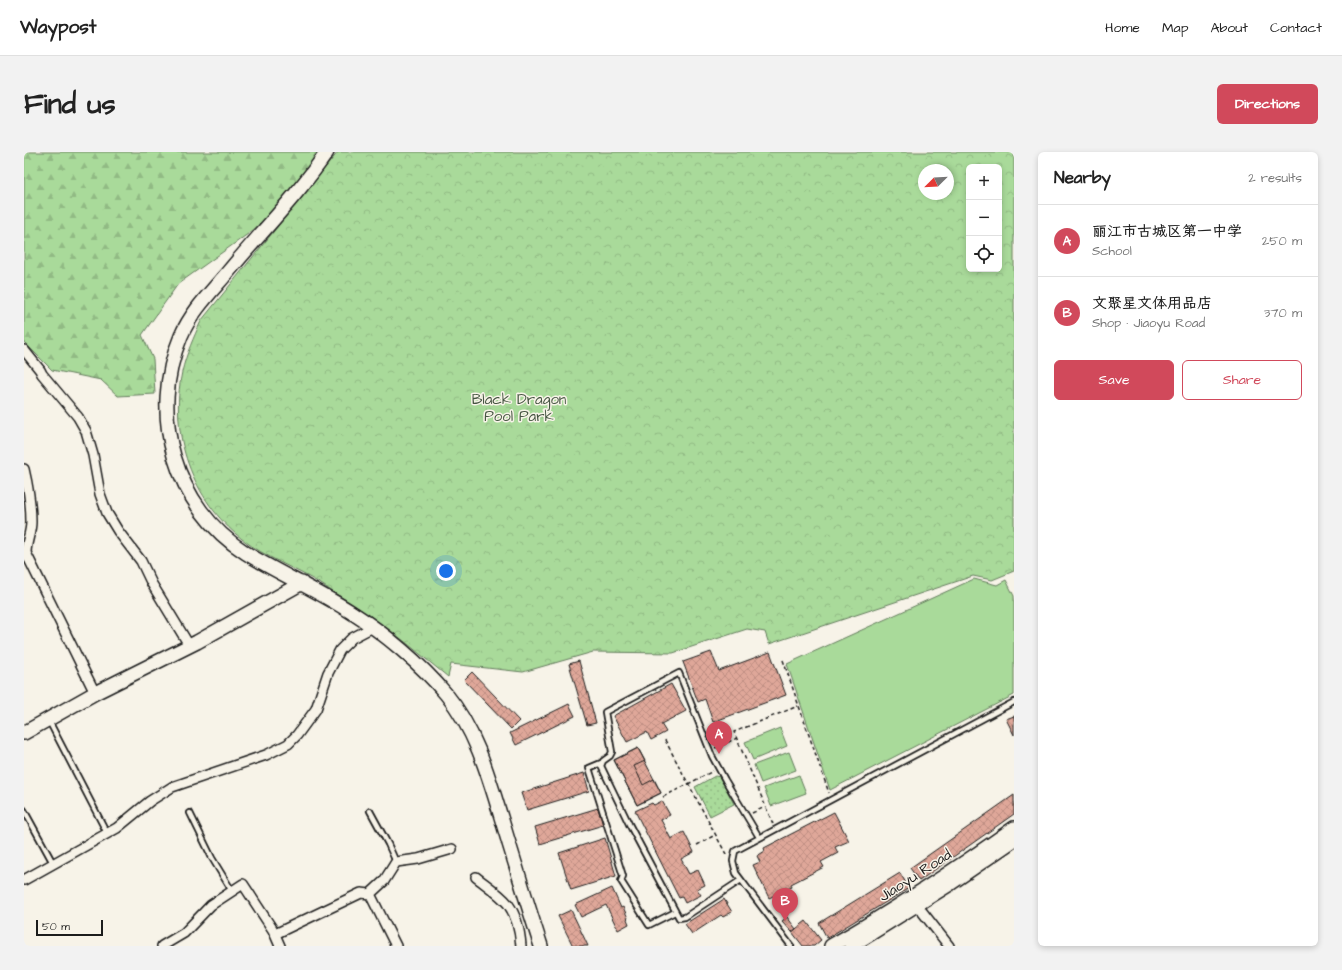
<!DOCTYPE html>
<meta charset="utf-8">
<style>
:root{--surface:#fff;--page:#f2f2f2;--text:#222;--muted:#767676;--line:#e0e0e0;--accent:#d1495b}
body{margin:0;font-family:"Architects Daughter","LXGW WenKai TC",sans-serif;background:var(--page);color:var(--text)}
.controls{position:absolute;right:12px;top:12px;display:grid;overflow:hidden;border-radius:6px;box-shadow:0 2px 6px #0003}
.controls button{width:36px;height:36px;display:grid;place-items:center;padding:0;border:0;border-bottom:1px solid var(--line);background:var(--surface);color:var(--text);font:20px sans-serif}
.compass{position:absolute;left:894px;top:12px;width:36px;height:36px;border-radius:50%;background:var(--surface);box-shadow:0 2px 6px #0003;rotate:246deg}
.scale{position:absolute;left:12px;bottom:10px;width:67px;box-sizing:border-box;padding-left:4px;border:2px solid #1c1c1c;border-top:0;font-size:11px;line-height:14px;white-space:nowrap;color:#1c1c1c;-webkit-text-stroke:3px #f7f3e8;paint-order:stroke}
.you{position:absolute;left:422px;top:419px;width:14px;height:14px;margin:-10px;border:3px solid #fff;border-radius:50%;background:#1a73e8;box-shadow:0 0 0 6px #1a73e833}
.badge{display:grid;place-items:center;width:26px;height:26px;border-radius:50%;background:var(--accent);color:#fff;font-size:13px;font-weight:700}
.pin{position:absolute;translate:-50% -33px;filter:drop-shadow(0 1px 2px #0008)}
.pin::after{content:'';position:absolute;top:21px;width:14px;height:12px;background:inherit;clip-path:polygon(0 0,100% 0,50% 100%)}
.list{margin:0;padding:0;list-style:none}
h2{display:flex;justify-content:space-between;align-items:center;height:52px;margin:0;padding:0 16px;font-size:17px}
h2 small{font-size:13px;font-weight:400;color:var(--muted)}
.list li{display:grid;grid-template-columns:26px 1fr auto;gap:12px;align-items:center;box-sizing:border-box;height:72px;padding:0 16px;border-top:1px solid var(--line)}
.list b{display:block;font-size:15px;white-space:nowrap}
.list p{margin:0;font-size:13px;white-space:nowrap;color:var(--muted)}
.list em{font-size:13px;font-style:normal;color:var(--muted)}
.actions{display:flex;gap:8px;padding:12px 16px}
.actions a{flex:1;padding:9px 0;border:1px solid var(--accent);border-radius:6px;text-align:center;font-size:14px;color:var(--accent)}
.actions .main{background:var(--accent);color:#fff}
.icon{flex:none;width:22px;height:22px;fill:none;stroke:currentColor;stroke-width:2;stroke-linecap:round;stroke-linejoin:round}
.map{position:relative;flex:none;width:990px;height:794px;overflow:hidden;border-radius:6px}
header{display:flex;align-items:center;gap:24px;box-sizing:border-box;height:56px;padding:0 20px;background:var(--surface);border-bottom:1px solid var(--line)}
header strong{font-size:19px}
nav{display:flex;gap:22px;margin-inline-start:auto;font-size:14px}
.intro{display:flex;align-items:center;justify-content:space-between;box-sizing:border-box;height:96px;padding:0 24px}
h1{margin:0;font-size:28px}
.button{padding:10px 18px;border-radius:6px;background:var(--accent);color:#fff;font-size:14px;font-weight:700}
main{display:flex;gap:24px;padding:0 24px}
aside{flex:1;background:var(--surface);border-radius:6px;box-shadow:0 2px 6px #0003}
.map>svg:first-child{display:block}
</style>
<header>
<strong>Waypost</strong>
<nav><a>Home</a><a>Map</a><a>About</a><a>Contact</a></nav>
</header>
<div class="intro"><h1>Find us</h1><a class="button">Directions</a></div>
<main>
<div class="map">
<svg width="990" height="794" viewBox="0 0 990 794">
<defs>
<pattern id="grass-dots" width="8" height="8" patternUnits="userSpaceOnUse"><rect width="8" height="8" fill="#a9da9a"/><path d="M2 2h.1M6 6h.1" fill="none" stroke="#91ba84" stroke-width="1.8" stroke-linecap="round"/></pattern>
<pattern id="forest-firs" width="22" height="20" patternUnits="userSpaceOnUse"><rect width="22" height="20" fill="#a9da9a"/><path d="M5 1l3.5 6h-7zM16 11l3.5 6h-7z" fill="#91ba84"/></pattern>
<pattern id="park-crowns" width="20" height="18" patternUnits="userSpaceOnUse"><rect width="20" height="18" fill="#a9da9a"/><path d="M2 6a3 3 0 1 1 6 0M12 15a3 3 0 1 1 6 0" fill="none" stroke="#91ba84"/></pattern>
<pattern id="building-cross-hatch" width="8" height="8" patternUnits="userSpaceOnUse"><rect width="8" height="8" fill="#dfa799"/><path d="M0 0l8 8M0 8l8-8" fill="none" stroke="#bf8f83"/></pattern>
</defs>
<rect width="100%" height="100%" fill="#f7f3e8"/>
<filter id="ink" filterUnits="userSpaceOnUse"><feTurbulence type="fractalNoise" baseFrequency=".025" numOctaves="2"/><feDisplacementMap in="SourceGraphic" scale="8" xChannelSelector="R" yChannelSelector="G"/><feConvolveMatrix kernelMatrix="1 2 1 2 8 2 1 2 1" color-interpolation-filters="sRGB"/></filter>
<g filter="url(#ink)">
<path fill="url(#grass-dots)" stroke="#627b5b" d="M691,624L696,625L710,652L686,664L671,635Z"/>
<path fill="url(#forest-firs)" stroke="#627b5b" d="M0,0H294L283,18L257,50L243,65L228,79L154,132L118,183L129,207L131,242L94,244L77,228L28,218L0,190Z"/>
<path fill="url(#park-crowns)" stroke="#627b5b" fill-rule="evenodd" d="M314,0H990V419L968,428L949,424L745,492L741,480L723,477L649,501L569,500L499,520L427,512L424,525C398,504 373,482 345,463C330,453 313,443 297,432C271,416 242,406 218,387C168,348 145,282 158,220C162,202 170,185 177,169ZM945,15H975V117H945ZM900,18H924V42H900Z"/>
<path fill="#a9da9a" stroke="#627b5b" d="M950,427L973,433L982,428L990,444V543L806,638L763,512Z
M756,576L763,594L729,608L721,590Z
M765,600L772,618L737,631L730,613Z
M775,623L782,641L747,654L740,636Z"/>
<path fill="url(#building-cross-hatch)" stroke="#1c1c1c" d="M687,500L695,519L746,500L762,543L689,570L681,547L674,550L659,510Z
M555,509L572,571L563,573L545,512Z
M448,520L495,569L487,577L440,528Z
M647,532L662,559L637,572L642,580L627,588L623,580L603,590L589,564Z
M545,552L551,564L492,593L486,581Z
M990,564V583L982,567Z
M614,596L637,641L613,653L590,608Z
M614,596L621,609L610,614L619,633L630,627L637,641L613,653L590,608Z
M560,621L565,639L503,658L497,641Z
M990,643V662L895,729L886,716Z
M638,649L646,663L637,668L647,687L660,680L670,700L657,707L665,722L674,718L681,733L673,737L677,743L661,751L658,745L655,746L611,659L628,651L630,653Z
M574,656L579,673L516,692L511,675Z
M810,660L825,689L811,695L814,701L797,710L800,715L767,732L768,735L745,746L729,713L736,710L733,704L741,699L740,696Z
M581,686L592,724L547,738L535,701Z
M876,721L885,736L803,786L795,771Z
M588,736L597,756L599,755L604,766L603,767L605,772L594,778L582,753L557,765L551,753Z
M700,747L708,760L699,765L697,763L668,782L661,772Z
M547,758L564,794H549L534,764Z
M763,765L772,777L768,780L758,769Z
M782,769L797,788L790,794H779L768,780Z"/>
<g fill="none" stroke-linecap="round" stroke-linejoin="round">
<g stroke="#1c1c1c" stroke-width="8">
<path id="lane" d="M25,569L83,681
M577,611L565,616L599,724L597,729L625,773L651,760
M0,658L29,711
M346,659L364,692L372,710
M166,661L188,706L208,739
M717,728L661,765L655,766L605,672L577,614L579,609L586,604L588,600L581,560L655,521L688,604L701,628L735,685
M767,794L712,721L709,709L711,699L990,550"/>
</g>
<g stroke="#1c1c1c" stroke-width="12">
<path id="street" d="M0,198L16,218L18,222L54,265L62,279L69,303L76,342L83,361L94,379L117,409L128,432L165,493
M0,317C4,334 7,352 7,370C7,381 2,390 2,401L71,541
M452,725C462,733 476,742 484,752C492,763 496,780 497,794
M0,728L93,676L126,649L148,635L242,603L264,592L273,583L292,557L304,521L316,498L328,486L349,475
M346,742L360,729L372,710L394,707L428,697
M893,753L925,794
M251,782L337,741L346,742L372,794
M138,794L160,781L187,753L219,732L249,778L256,794"/>
</g>
<g stroke="#1c1c1c" stroke-width="16">
<path id="secondary" d="M303,0C274,43 237,80 204,120C187,140 167,160 157,184C124,262 150,355 222,401C256,422 293,438 327,460C360,481 397,512 422,542C451,577 464,622 477,665C490,708 503,751 517,794
M0,581L71,541L173,490L278,431
M807,794C870,758 931,718 990,676
M827,794L926,732L990,688"/>
</g>
<path stroke="#1c1c1c" stroke-width="1.5" stroke-dasharray="4 3" stroke-linecap="butt" d="M759,508L805,641
M641,588L703,704
M691,596L713,586
M639,645L689,619
M728,661L741,655
M749,672L710,580L774,554
M673,693L691,683"/>
<use href="#lane" stroke="#f7f3e8" stroke-width="4.5"/>
<use href="#street" stroke="#f7f3e8" stroke-width="9"/>
<use href="#secondary" stroke="#f7f3e8" stroke-width="13"/>
</g>
</g>
<g text-anchor="middle" stroke-width="3" stroke-linejoin="round" paint-order="stroke">
<g font-size="15" fill="#465542" stroke="#f7f3e8">
<text x="495" y="252">Black Dragon<tspan x="495" dy="17">Pool Park</tspan></text>
</g>
<g font-size="15" fill="#1c1c1c" stroke="#f7f3e8">
<text transform="translate(891 723) rotate(-33)" y="5">Jiaoyu Road</text>
</g>
</g>
</svg>
<div class="controls">
<button>+</button>
<button>−</button>
<button><svg class="icon" aria-label="locate" viewBox="0 0 24 24"><circle cx="12" cy="12" r="6"/><path d="M12 2v4M12 18v4M2 12h4M18 12h4"/></svg></button>
</div>
<svg class="compass" viewBox="-18 -18 36 36"><path d="M0-13l5 13h-10z" fill="#e53935"/><path d="M0 13l5-13h-10z" fill="#767676"/></svg>
<div class="scale">50 m</div>
<div class="you"></div>
<div class="pin badge" style="left:695px;top:602px">A</div>
<div class="pin badge" style="left:761px;top:769px">B</div>
</div>
<aside>
<h2>Nearby<small>2 results</small></h2>
<ul class="list">
<li><span class="badge">A</span><div><b>丽江市古城区第一中学</b><p>School</p></div><em>250 m</em></li>
<li><span class="badge">B</span><div><b>文聚星文体用品店</b><p>Shop · Jiaoyu Road</p></div><em>370 m</em></li>
</ul>
<div class="actions"><a class="main">Save</a><a>Share</a></div>
</aside>
</main>
